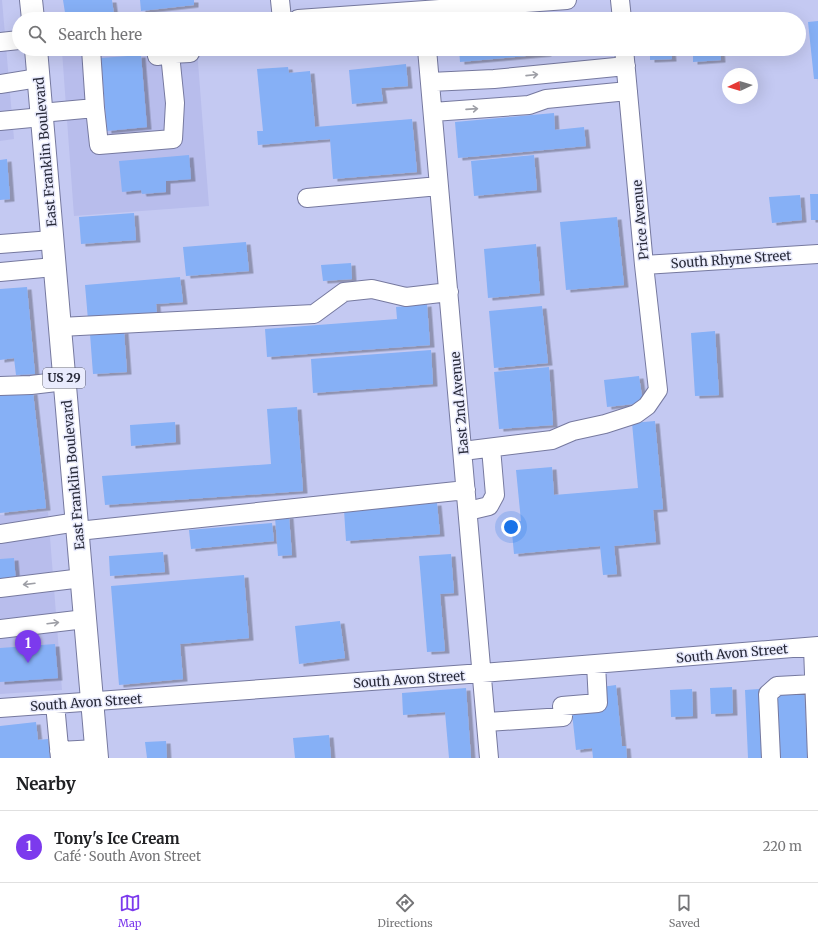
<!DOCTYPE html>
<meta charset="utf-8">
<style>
:root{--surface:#fff;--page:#f2f2f2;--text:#202124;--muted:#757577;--line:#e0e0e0;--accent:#7c3aed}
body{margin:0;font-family:Merriweather,serif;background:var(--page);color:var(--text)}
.compass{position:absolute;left:722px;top:68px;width:36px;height:36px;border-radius:50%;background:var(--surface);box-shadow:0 4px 16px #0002;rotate:266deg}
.you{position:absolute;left:511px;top:527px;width:14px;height:14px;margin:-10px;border:3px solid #fff;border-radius:50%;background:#1a73e8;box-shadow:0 0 0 6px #1a73e833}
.badge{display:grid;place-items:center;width:26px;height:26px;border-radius:50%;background:var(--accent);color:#fff;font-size:13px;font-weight:700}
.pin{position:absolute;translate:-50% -33px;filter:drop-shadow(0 1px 2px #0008)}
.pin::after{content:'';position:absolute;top:21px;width:14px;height:12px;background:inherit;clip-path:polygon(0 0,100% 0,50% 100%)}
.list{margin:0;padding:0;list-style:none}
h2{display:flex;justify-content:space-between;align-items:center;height:52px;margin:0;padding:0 16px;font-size:17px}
h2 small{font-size:13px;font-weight:400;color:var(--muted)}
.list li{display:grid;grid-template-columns:26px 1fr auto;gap:12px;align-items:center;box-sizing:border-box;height:72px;padding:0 16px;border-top:1px solid var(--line)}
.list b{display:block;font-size:15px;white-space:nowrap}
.list p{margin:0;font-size:13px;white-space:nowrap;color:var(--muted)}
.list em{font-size:13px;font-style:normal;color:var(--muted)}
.icon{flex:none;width:22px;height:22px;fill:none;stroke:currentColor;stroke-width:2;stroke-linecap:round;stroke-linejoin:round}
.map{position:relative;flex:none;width:818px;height:758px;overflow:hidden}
.search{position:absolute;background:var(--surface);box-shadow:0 4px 16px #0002;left:12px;right:12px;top:12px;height:44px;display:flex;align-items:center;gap:10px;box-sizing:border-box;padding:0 14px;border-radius:22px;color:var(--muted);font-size:15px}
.sheet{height:124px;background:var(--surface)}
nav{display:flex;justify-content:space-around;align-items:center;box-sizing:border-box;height:56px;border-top:1px solid var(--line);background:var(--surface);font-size:11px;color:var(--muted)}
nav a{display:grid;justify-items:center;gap:2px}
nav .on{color:var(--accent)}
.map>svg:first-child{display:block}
</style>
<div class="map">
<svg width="818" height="758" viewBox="0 0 818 758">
<defs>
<filter id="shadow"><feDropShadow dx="4.5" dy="2.5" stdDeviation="0" flood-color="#0004"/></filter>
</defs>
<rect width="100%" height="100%" fill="#c4c9f2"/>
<path fill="#b8bdec" d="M0,0H2L14,139L0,141Z
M88,49H197L209,206L74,216L62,51Z
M48,512L62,690L0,694V515Z"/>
<path fill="#86b0f6" filter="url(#shadow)" d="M63,0H112L114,15L66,19Z
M140,0H194V5L141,11Z
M612,13V19H585V15Z
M543,16V19H524V18Z
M818,21V79H814L808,22Z
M459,49H546L547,54L460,62Z
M650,49H671L672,59L650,60Z
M693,49H720L721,60L693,62Z
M141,55L147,127L107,131L101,58Z
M406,64L408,86L381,88L383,101L352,104L349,70Z
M288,67L289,73L310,71L315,127L412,119L417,172L333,179L330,139L258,145L257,131H263L257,69Z
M554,113L555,130L584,127L586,146L458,158L455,122Z
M189,155L191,179L166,181V192L142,194L141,190L122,192L119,161Z
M534,155L537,190L474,196L471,161Z
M7,159L10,199L0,200V160Z
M810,194H818V220H811Z
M800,195L802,220L772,223L769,197Z
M134,213L136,240L81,244L79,217Z
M617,217L624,285L566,290L560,222Z
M246,242L249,271L186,276L183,247Z
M536,244L540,293L488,298L484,249Z
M351,263L352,279L323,281L321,265Z
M180,277L183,302L156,304L157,315L88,320L85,285Z
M27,287L35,374L16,375L14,358L0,360V289Z
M427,304L430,345L267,357L265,329L397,319L396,307Z
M542,306L548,363L494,368L489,311Z
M124,331L127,372L93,374L90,334Z
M715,331L719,395L695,396L691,333Z
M431,350L433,384L313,393L311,359Z
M549,367L553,425L499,429L494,372Z
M639,376L643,403L607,407L604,380Z
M33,392L46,508L0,513V395Z
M297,407L303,491L105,505L102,476L271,464L267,409Z
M655,421L663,509L653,510L656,542L614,546L617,574L603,575L600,546L514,554L511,522L521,521L516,470L552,467L554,495L638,488L632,423Z
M175,422L176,442L131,446L130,425Z
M437,503L440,534L346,541L344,510Z
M289,516L292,555L278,556L275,517Z
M272,523L274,541L191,549L189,530Z
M163,552L165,572L110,576L109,556Z
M451,554L454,593L440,594L445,651L427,652L419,556Z
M14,558L16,582L0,583V559Z
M244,575L249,638L180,644L183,679L119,685L111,586Z
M340,621L345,658L299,664L295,626Z
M55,644L58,678L0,682V648Z
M616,685L622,746H626L627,758H593L592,748L576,750L572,713L601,687Z
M732,687L733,713L711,714L710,688Z
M466,688L471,758H449L445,712L403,715L402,693Z
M692,689L693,716L671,717L670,690Z
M759,689L763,758H748L745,690Z
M804,691L808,758H780L776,693Z
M36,722L38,740L48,739L50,758H0V726Z
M329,735L331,758H295L293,738Z
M166,741L167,758H147L145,742Z"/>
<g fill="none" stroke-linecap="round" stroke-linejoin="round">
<g stroke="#76799f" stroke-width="20">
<path id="minor" d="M280,0L282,19
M620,0L622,19
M298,19L567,0
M0,42L19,40
M91,49L95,108
M427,49L489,758
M170,54L190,53L189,49
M430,82L494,79L626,66
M0,84L38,78
M433,112L529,105L546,99L628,91
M41,113L95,108L99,145L173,139L175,103L170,54L157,56L156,49
M0,121L42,117
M307,198L439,186
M0,244L52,240
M644,265L818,254
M0,272L54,267
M60,327L314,314L344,292L372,289L406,297L449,292
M0,386L31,385L65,381
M463,451L552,440L573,431L605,424L636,414L647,406L658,390L644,265L624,49
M468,511L489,506L495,495L491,448
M78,531L466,490
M0,534L77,522
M0,588L82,578
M0,629L85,619
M813,647L817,758
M55,704L60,758
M0,708L482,673L818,646
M487,722L563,717L562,706L598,703L596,664
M59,751L97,749
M771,758L768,694L777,686L814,684"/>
</g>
<g stroke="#76799f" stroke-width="24">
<path id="major" d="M31,0L33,19
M36,49L97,758"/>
</g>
<use href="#minor" stroke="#fff" stroke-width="18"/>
<use href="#major" stroke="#fff" stroke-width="22"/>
</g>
<defs><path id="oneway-shaft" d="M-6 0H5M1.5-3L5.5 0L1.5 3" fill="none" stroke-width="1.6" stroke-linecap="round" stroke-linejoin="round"/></defs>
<g stroke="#9e9fa6">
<use href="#oneway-shaft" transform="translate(532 75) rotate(-6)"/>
<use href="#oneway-shaft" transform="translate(472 109) rotate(-4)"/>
<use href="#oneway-shaft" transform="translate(29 584) rotate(173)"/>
<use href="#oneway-shaft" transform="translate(53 623) rotate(-7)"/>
</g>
<g text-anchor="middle" stroke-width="3" stroke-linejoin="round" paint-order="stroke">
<rect fill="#e9ebfd" stroke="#626474" stroke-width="1" x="43" y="368" width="42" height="20" rx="3"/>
<g font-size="12" font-weight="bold" fill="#282a39">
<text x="64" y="382">US 29</text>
</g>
<g font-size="13" fill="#282a39" stroke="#e9ebfd">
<text transform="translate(45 152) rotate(-95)" y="5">East Franklin Boulevard</text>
<text transform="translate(640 220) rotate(-95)" y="5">Price Avenue</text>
<text transform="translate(731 259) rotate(-4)" y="5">South Rhyne Street</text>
<text transform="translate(459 403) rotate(-95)" y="5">East 2nd Avenue</text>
<text transform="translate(73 475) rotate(-95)" y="5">East Franklin Boulevard</text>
<text transform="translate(732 653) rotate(-5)" y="5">South Avon Street</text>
<text transform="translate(409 679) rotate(-4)" y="5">South Avon Street</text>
<text transform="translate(86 702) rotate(-4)" y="5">South Avon Street</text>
</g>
</g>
</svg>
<svg class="compass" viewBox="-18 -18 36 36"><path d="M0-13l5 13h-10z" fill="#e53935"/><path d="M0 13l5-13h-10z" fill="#757577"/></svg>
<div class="you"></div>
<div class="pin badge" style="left:28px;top:663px">1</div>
<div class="search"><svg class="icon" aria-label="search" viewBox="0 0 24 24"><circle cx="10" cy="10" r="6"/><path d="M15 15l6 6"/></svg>Search here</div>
</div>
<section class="sheet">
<h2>Nearby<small></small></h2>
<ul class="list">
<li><span class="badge">1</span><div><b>Tony's Ice Cream</b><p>Café · South Avon Street</p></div><em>220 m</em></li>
</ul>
</section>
<nav>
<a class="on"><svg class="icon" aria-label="map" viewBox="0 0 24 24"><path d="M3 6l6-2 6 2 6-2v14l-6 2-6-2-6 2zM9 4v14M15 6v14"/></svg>Map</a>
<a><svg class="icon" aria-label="directions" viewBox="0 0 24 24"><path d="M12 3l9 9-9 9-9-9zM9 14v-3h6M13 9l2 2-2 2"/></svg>Directions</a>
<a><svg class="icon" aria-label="saved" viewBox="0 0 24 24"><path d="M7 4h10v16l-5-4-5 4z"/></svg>Saved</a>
</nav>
